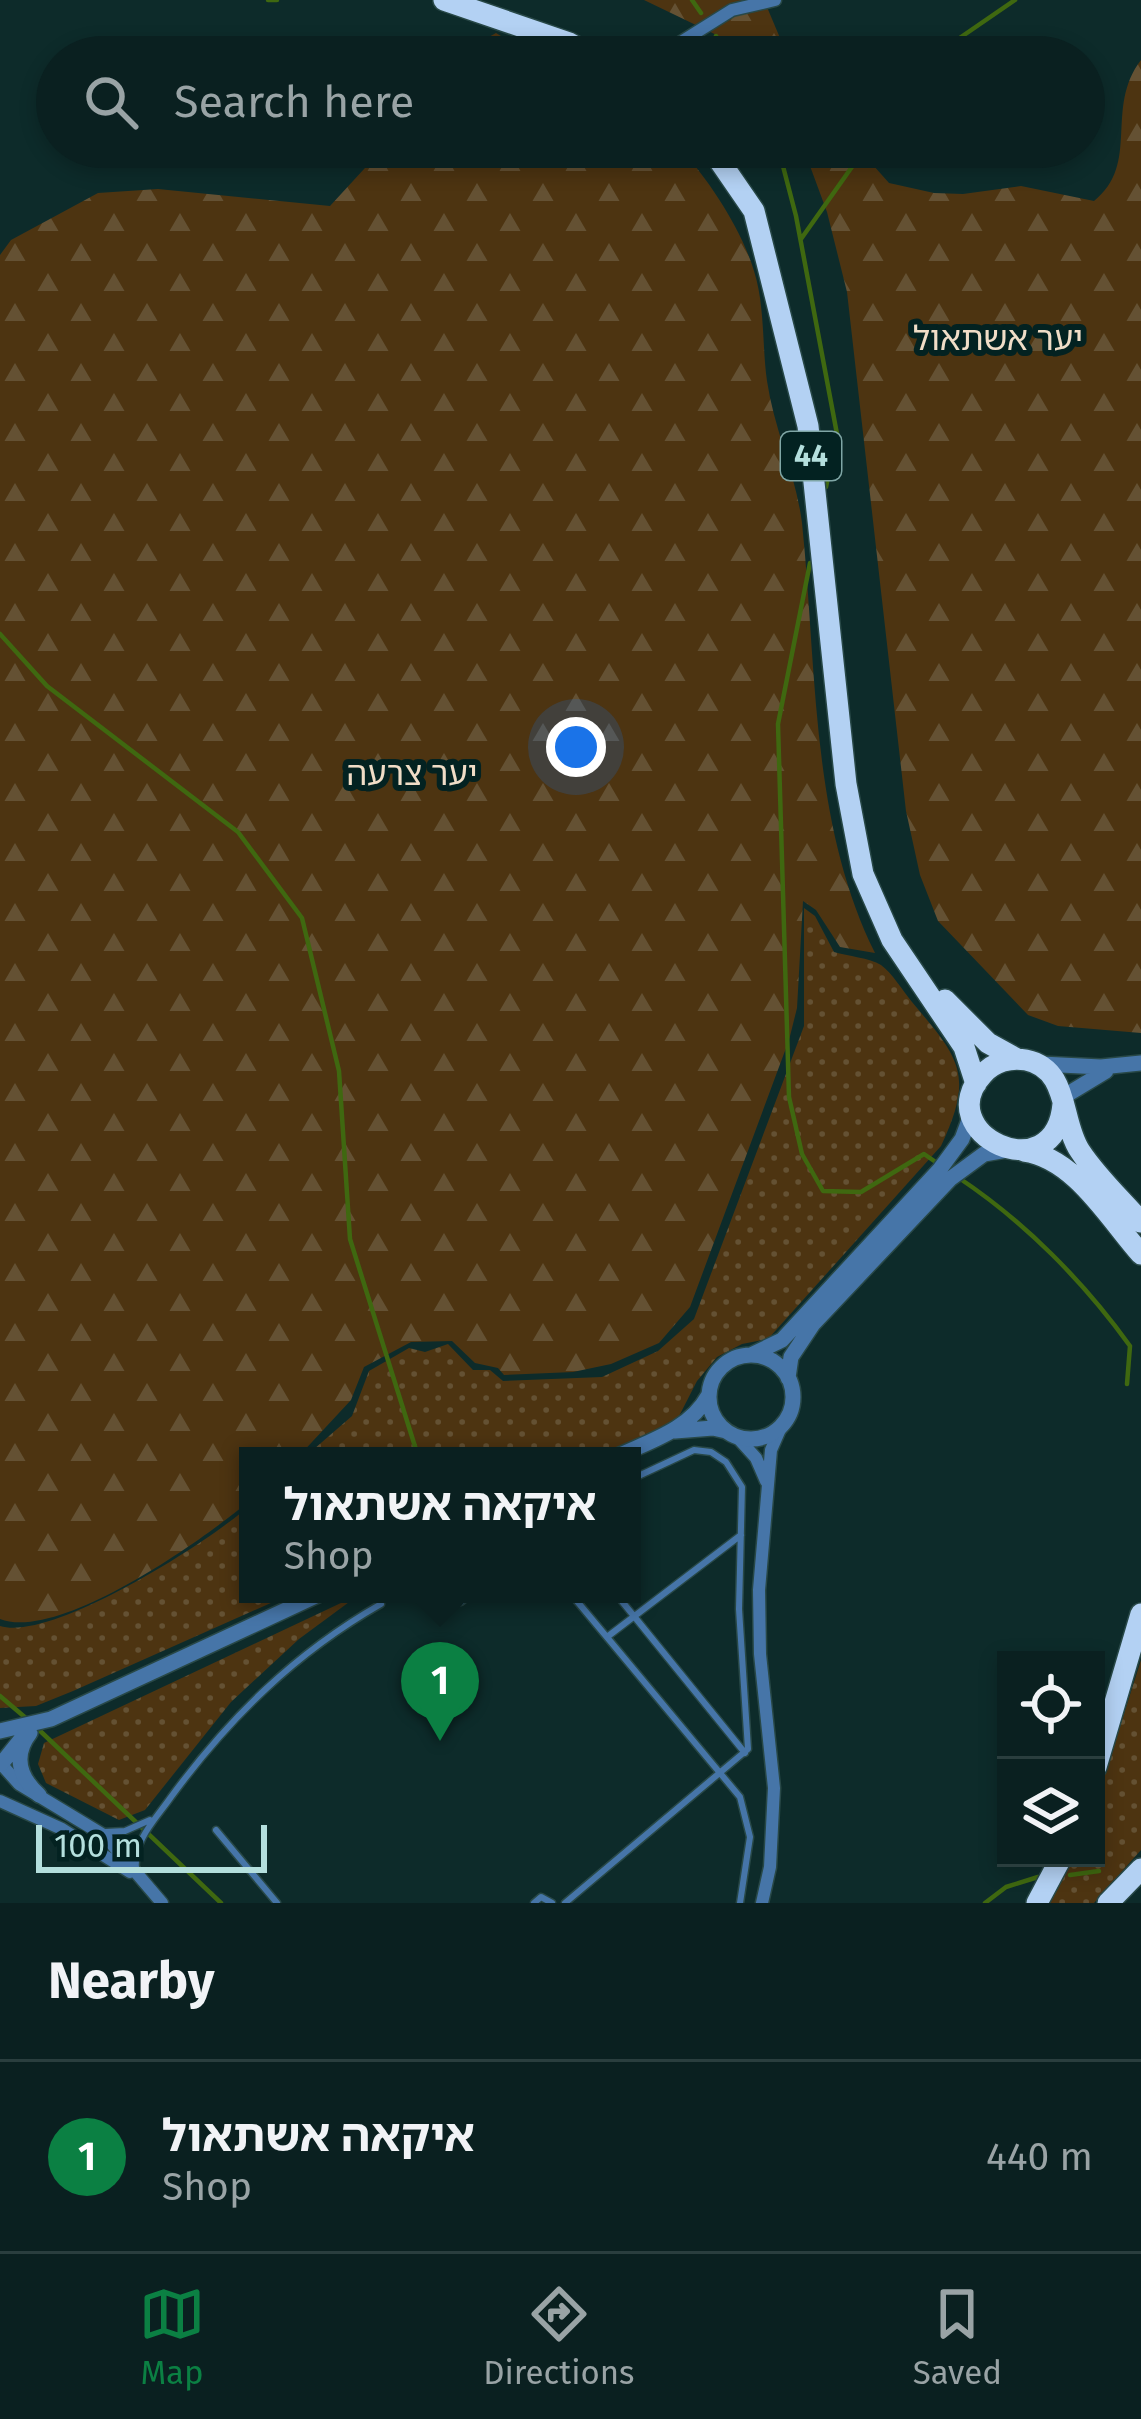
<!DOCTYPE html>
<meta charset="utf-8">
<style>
:root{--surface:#0a2020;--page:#132829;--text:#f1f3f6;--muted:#99a3a5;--line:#2a3e3e;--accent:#0b8043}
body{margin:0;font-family:"Fira Sans","Noto Sans Hebrew",sans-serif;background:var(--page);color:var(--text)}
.controls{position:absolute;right:36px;bottom:36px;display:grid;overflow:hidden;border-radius:0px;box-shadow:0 6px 18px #0003}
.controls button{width:108px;height:108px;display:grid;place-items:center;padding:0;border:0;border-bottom:3px solid var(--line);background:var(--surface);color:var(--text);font:60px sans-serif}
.scale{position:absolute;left:36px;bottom:30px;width:231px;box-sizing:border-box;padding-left:12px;border:6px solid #b4dfdd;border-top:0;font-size:33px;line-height:42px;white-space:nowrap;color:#b4dfdd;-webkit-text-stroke:9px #032221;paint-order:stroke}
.you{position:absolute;left:576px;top:747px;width:42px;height:42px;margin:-30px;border:9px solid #fff;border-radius:50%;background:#1a73e8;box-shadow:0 0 0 18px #1a73e833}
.badge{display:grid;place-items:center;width:78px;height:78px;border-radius:50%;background:var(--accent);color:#fff;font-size:39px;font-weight:700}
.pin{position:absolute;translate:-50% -99px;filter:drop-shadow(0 3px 6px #0008)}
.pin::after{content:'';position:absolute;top:63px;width:42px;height:36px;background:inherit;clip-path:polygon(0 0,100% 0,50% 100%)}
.popup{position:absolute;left:239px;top:1447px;width:402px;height:156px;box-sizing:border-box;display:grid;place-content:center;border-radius:0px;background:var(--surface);filter:drop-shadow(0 3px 9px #0005);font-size:39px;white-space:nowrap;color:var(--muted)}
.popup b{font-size:45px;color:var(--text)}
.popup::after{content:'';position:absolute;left:50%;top:100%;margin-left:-24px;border:24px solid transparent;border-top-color:var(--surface)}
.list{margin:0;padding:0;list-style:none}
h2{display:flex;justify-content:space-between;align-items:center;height:156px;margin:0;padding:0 48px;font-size:51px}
h2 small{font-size:39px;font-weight:400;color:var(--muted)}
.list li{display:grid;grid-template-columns:78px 1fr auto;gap:36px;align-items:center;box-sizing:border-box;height:192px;padding:0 48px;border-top:3px solid var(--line)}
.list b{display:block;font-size:45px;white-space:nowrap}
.list p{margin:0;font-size:39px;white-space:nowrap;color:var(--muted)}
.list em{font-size:39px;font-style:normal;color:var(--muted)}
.icon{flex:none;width:66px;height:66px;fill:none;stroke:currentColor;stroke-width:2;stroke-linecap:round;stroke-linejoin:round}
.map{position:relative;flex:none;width:1141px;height:1903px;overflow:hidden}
.search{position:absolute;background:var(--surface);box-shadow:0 6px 18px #0003;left:36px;right:36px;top:36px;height:132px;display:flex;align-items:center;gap:30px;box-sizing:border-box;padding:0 42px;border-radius:66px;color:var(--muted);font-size:45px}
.sheet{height:348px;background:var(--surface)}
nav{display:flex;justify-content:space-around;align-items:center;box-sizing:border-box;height:168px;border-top:3px solid var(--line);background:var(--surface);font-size:33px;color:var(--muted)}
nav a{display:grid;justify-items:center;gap:6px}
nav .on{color:var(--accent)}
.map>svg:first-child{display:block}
</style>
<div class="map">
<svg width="1141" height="1903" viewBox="0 0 1141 1903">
<defs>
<pattern id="grass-dots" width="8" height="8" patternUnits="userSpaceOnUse" patternTransform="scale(3)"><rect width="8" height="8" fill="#4d3411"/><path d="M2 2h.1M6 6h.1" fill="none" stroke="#645133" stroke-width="1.8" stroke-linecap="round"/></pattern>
<pattern id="forest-firs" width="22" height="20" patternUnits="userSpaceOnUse" patternTransform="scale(3)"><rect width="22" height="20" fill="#4d3411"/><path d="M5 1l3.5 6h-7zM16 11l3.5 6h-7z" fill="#645133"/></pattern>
</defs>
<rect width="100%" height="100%" fill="#0d2b2a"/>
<path fill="url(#grass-dots)" d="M804,908L815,916L834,952C848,956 869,958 881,965C892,973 903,991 912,1002C959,1058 975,1074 941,1146L768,1339L742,1344L717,1357L697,1381L676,1422L599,1456H306L352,1416L369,1371L409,1348L425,1352L448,1344L473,1370H490L503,1381L602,1377L658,1351L694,1319L804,1026Z
M248,1507V1594H291L73,1691L36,1706L0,1708V1626C52,1642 207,1543 248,1507Z
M360,1594L299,1639L231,1702L145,1810L119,1820L46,1783L38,1764L44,1743Z
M1141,1660V1850L1094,1903H1048L1073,1858H1096V1802Z"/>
<path fill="url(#forest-firs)" d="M644,0H764L788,57H743L727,40Z
M496,33L536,57H453Z
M1141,60V1033L1058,1026L1028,1015L938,921L920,875L906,811L847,292L827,212L803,147H857L889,183L934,193L963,194L1021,186L1094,201C1141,164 1104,108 1141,60Z
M379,147H679C709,180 741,228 754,271C765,305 762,346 767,381C774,429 796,475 802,523C817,666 810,822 875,953L840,947L816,910L803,901L797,1008L789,1040L690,1307L659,1343L611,1364L573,1372L504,1375L498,1368L475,1363L452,1341L411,1342L364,1367L351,1400L299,1456H248V1502C203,1540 59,1642 0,1619V255L11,240L98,193L158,189L330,206L376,156Z"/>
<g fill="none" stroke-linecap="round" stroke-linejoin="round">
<path stroke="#3f6810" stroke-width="4.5" d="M268,0H277
M692,0L701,13
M716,36L729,57
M932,57L1015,0
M778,147L796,216L837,434L826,487
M801,239L866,147
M810,563L778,724L789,1097L802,1154L823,1191L861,1192L924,1154L940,1165
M0,634L47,686L238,832L302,918L339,1071L350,1239L418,1456
M959,1178C1025,1222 1084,1282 1130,1346L1127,1384
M0,1696L27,1719
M36,1727L221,1903
M1070,1875L1099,1871
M985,1903L1006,1887L1038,1877"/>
<g stroke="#284847" stroke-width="9">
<path id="service" d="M426,1594L445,1606L461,1602L471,1594
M571,1594L740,1797L750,1837L740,1903
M616,1594L745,1753
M607,1637L741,1535
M216,1830L277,1903
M105,1832L125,1831L150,1820
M136,1870C133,1840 155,1820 171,1797C229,1718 295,1653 381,1604
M534,1903L541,1897L552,1903
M565,1903L748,1749L739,1609L742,1487L726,1462L711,1452L694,1450L632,1479"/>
</g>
<g stroke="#284847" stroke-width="15">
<path id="minor" d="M657,57L732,10L775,0
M737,1437L756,1458L766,1481
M2,1765L19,1784L105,1836L162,1903
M0,1801L62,1829L130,1872
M762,1903L770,1867L774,1788L760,1654L759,1590L771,1450L781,1427"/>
</g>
<g stroke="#284847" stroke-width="18">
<path id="tertiary" d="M1041,1064L1101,1067L1141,1063
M1063,1097L1106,1071
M709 1397a42 42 0 1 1 84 0a42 42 0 1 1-84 0Z
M751,1355L782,1340L940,1169L962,1139L972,1112
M788,1378L791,1357L813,1324L950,1179L984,1154L1007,1150
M675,1431L713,1428L726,1431
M618,1456C650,1441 690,1429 708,1396
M0,1731L51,1719L320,1594
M30,1733C13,1755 19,1777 39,1795
M2,1763L22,1738"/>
</g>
<g stroke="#284847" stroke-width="24">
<path id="trunk" d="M444,0L569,43L594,57
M710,147L754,211L808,426L846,784L863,874L892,940L964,1047L976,1084
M945,1000L988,1043L1017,1059
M1063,1104C1055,1194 928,1133 983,1074C994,1062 1010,1057 1026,1060C1070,1069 1060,1121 1080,1151C1097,1177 1121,1199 1141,1222
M1024,1151C1075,1158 1109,1218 1141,1254
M1096,1767L1141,1614
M1037,1903L1061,1858
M1108,1903L1141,1869"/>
</g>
<use href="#service" stroke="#4675a8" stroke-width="6"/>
<use href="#minor" stroke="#4675a8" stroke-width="12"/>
<use href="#tertiary" stroke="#4675a8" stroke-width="15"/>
<use href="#trunk" stroke="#b3d1f3" stroke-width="21"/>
</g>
<g text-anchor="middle" stroke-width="12" stroke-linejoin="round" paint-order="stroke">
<rect fill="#032221" stroke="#7fa6a5" stroke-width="3" x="781" y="432" width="60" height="48" rx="9"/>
<g font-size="30" font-weight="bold" fill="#b4dfdd">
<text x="811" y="466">44</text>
</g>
<g font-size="33" fill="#f0ddc7" stroke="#032221">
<text x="998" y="350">יער אשתאול</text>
<text x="412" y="785">יער צרעה</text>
</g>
</g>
</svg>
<div class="controls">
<button><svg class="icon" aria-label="locate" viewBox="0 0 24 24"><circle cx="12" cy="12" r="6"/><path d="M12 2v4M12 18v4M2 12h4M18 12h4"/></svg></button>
<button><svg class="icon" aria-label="layers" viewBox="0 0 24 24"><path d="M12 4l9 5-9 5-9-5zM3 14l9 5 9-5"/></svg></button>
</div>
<div class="scale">100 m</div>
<div class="you"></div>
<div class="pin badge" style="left:440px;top:1741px">1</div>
<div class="popup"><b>איקאה אשתאול</b>Shop</div>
<div class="search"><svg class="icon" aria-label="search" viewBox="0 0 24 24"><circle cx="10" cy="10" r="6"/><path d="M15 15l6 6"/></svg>Search here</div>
</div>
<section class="sheet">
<h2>Nearby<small></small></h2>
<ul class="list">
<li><span class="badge">1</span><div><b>איקאה אשתאול</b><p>Shop</p></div><em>440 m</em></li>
</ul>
</section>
<nav>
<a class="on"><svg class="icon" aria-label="map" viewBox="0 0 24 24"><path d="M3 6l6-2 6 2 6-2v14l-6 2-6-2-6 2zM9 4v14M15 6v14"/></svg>Map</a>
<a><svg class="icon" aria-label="directions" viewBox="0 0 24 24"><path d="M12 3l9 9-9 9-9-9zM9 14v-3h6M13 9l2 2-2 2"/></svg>Directions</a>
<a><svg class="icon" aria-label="saved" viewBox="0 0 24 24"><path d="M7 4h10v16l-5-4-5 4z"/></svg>Saved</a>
</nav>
